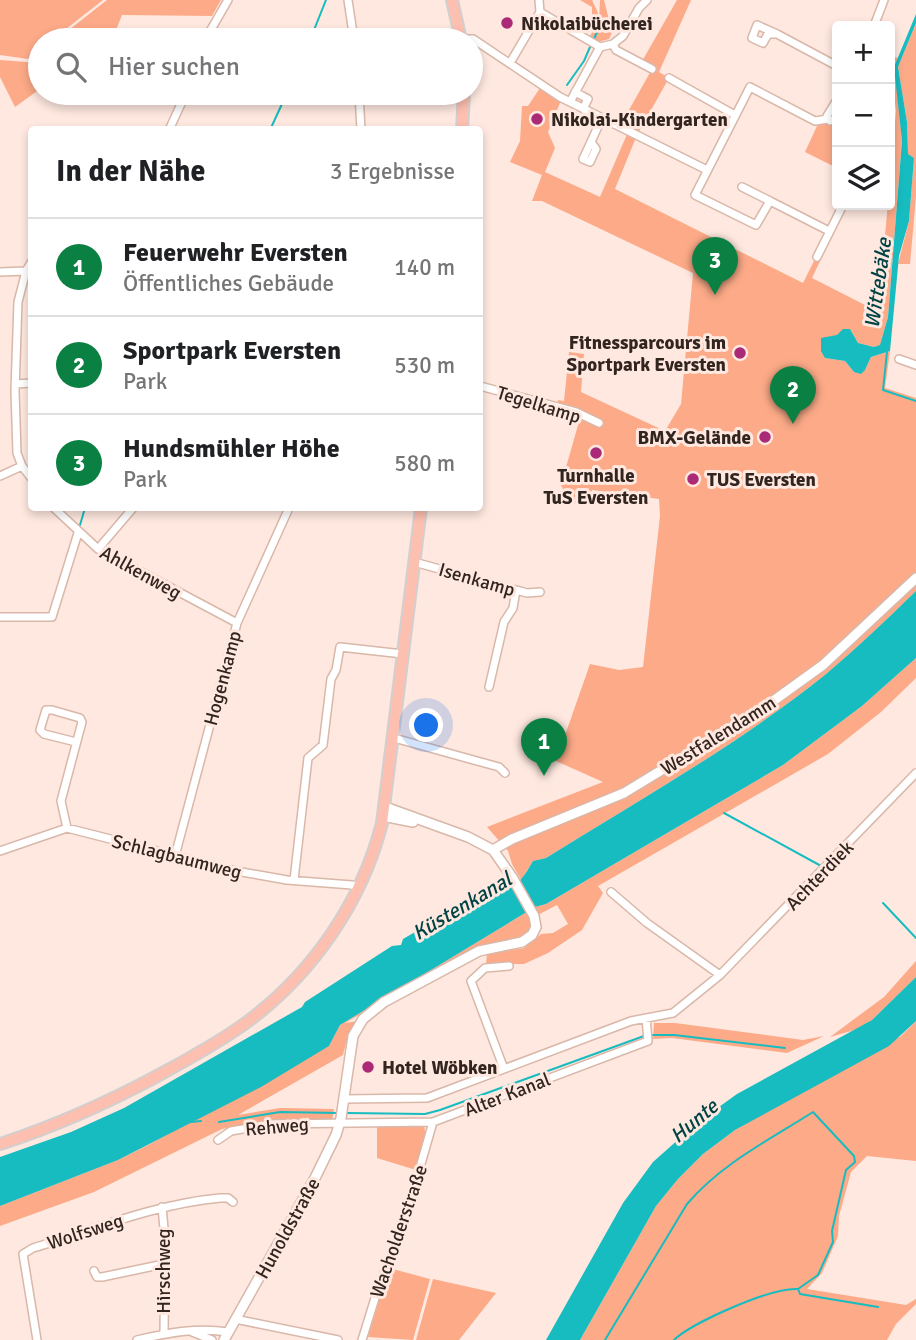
<!DOCTYPE html>
<html lang="de">
<meta charset="utf-8">
<style>
:root{--surface:#fff;--page:#f2f2f2;--text:#202124;--muted:#757577;--line:#e0e0e0;--accent:#0b8043}
body{margin:0;font-family:Signika,sans-serif;background:var(--page);color:var(--text)}
.controls{position:absolute;right:21px;top:21px;display:grid;overflow:hidden;border-radius:7px;box-shadow:0 4px 10px #0003}
.controls button{width:63px;height:63px;display:grid;place-items:center;padding:0;border:0;border-bottom:2px solid var(--line);background:var(--surface);color:var(--text);font:35px sans-serif}
.you{position:absolute;left:427px;top:726px;width:24px;height:24px;margin:-18px;border:5px solid #fff;border-radius:50%;background:#1a73e8;box-shadow:0 0 0 10px #1a73e833}
.badge{display:grid;place-items:center;width:46px;height:46px;border-radius:50%;background:var(--accent);color:#fff;font-size:23px;font-weight:700}
.pin{position:absolute;translate:-50% -58px;filter:drop-shadow(0 2px 4px #0008)}
.pin::after{content:'';position:absolute;top:37px;width:24px;height:21px;background:inherit;clip-path:polygon(0 0,100% 0,50% 100%)}
.list{margin:0;padding:0;list-style:none}
h2{display:flex;justify-content:space-between;align-items:center;height:91px;margin:0;padding:0 28px;font-size:30px}
h2 small{font-size:23px;font-weight:400;color:var(--muted)}
.list li{display:grid;grid-template-columns:46px 1fr auto;gap:21px;align-items:center;box-sizing:border-box;height:98px;padding:0 28px;border-top:2px solid var(--line)}
.list b{display:block;font-size:26px;white-space:nowrap}
.list p{margin:0;font-size:23px;white-space:nowrap;color:var(--muted)}
.list em{font-size:23px;font-style:normal;color:var(--muted)}
.icon{flex:none;width:38px;height:38px;fill:none;stroke:currentColor;stroke-width:2;stroke-linecap:round;stroke-linejoin:round}
.map{position:relative;flex:none;width:916px;height:1340px;overflow:hidden}
.search{position:absolute;background:var(--surface);box-shadow:0 4px 10px #0003;left:28px;top:28px;width:455px;height:77px;display:flex;align-items:center;gap:18px;box-sizing:border-box;padding:0 24px;border-radius:38px;color:var(--muted);font-size:26px}
.panel{position:absolute;background:var(--surface);box-shadow:0 4px 10px #0003;left:28px;top:126px;width:455px;height:385px;border-radius:7px}
.map>svg:first-child{display:block}
</style>
<div class="map">
<svg width="916" height="1340" viewBox="0 0 916 1340">
<rect width="100%" height="100%" fill="#fee8df"/>
<path fill="#fcaa88" d="M0,0H103L52,40H40V49L28,59L0,55Z
M107,0H221L212,16L122,15L112,40H56Z
M580,0H592L598,13L599,24L600,0H604L610,24L615,26L609,39L598,42L589,37L592,33V7Z
M677,0H691L659,72L669,78L637,135L615,189L803,283L816,257L821,259L812,278L869,307L879,304L896,111L891,72L894,57L898,58L895,67L902,141L888,317L880,346L874,347L858,343L850,329L825,358L845,361L854,372L865,370L871,357L890,351L885,388L916,398V591C887,619 857,648 826,674C739,744 641,799 546,858L533,861L521,880L512,864L508,851L487,827L603,782L556,761L590,664L619,670L643,667L660,516L659,499L592,490L587,501L577,505L566,496L561,485L582,411L557,404L558,400L564,401L569,352L584,354L581,392L665,431L681,404L693,273L542,201H532L542,175L510,162L520,141L522,106H528L542,85L562,98L548,132L555,148L545,172L600,197L628,132L620,126L652,69L641,63Z
M916,23V197L910,264H898L909,221L914,158L908,155L907,122L898,67Z
M0,60L40,63V89L15,107L0,77Z
M826,123L837,125V168L805,152L817,126Z
M916,658V678L881,712L828,754L598,886L603,893L582,930L548,953L524,964H486L487,954L524,948L541,934L553,933L568,924L557,905L530,919V930L523,937L478,948L345,1023L358,1021L348,1036L343,1055L238,1115L280,1108L334,1109L332,1121L280,1120L222,1129L94,1192L0,1226V1206L118,1160L150,1144L329,1046L340,1025L535,907L546,904L783,765L862,706Z
M916,961V977L872,1020L858,1029L830,1037L884,997Z
M916,1021V1161L867,1156L851,1172L839,1216L838,1236L822,1273L807,1289L906,1305L916,1299V1304L896,1324L887,1340H580L656,1206L678,1179L703,1154L735,1130L901,1036Z
M654,1023H675L803,1040L824,1036L787,1053L672,1038L653,1039Z
M377,1125L424,1126L426,1136L416,1170L377,1158Z
M389,1268L430,1279L413,1340L368,1337Z
M433,1279L496,1293L459,1340H416Z"/>
<path fill="#17bcc0" d="M916,14V23L898,67L907,122L908,154L914,158L909,221L899,256L890,351L871,357L865,370L861,374L854,372L845,361L825,358L821,351V338L837,335L843,329H850L858,343L874,347L880,345L888,317L902,141L894,67Z
M916,591V658L862,706L783,765L546,904L535,907L340,1025L329,1046L261,1087L118,1160L0,1206V1157L71,1132L124,1108L302,1007L305,1002L392,946L401,945L403,939L475,897C488,884 506,891 519,881C525,876 529,867 533,861L546,858C641,799 739,744 826,674C857,648 887,619 916,591Z
M916,977V1021L889,1046L735,1130L703,1154L678,1179L656,1206L580,1340H546L623,1203L653,1162L698,1122L737,1094L872,1020Z"/>
<g fill="none" stroke-linecap="round" stroke-linejoin="round">
<path stroke="#17bcc0" stroke-width="2" d="M594,39L599,27
M310,40L326,0
M567,85L584,61L590,47
M270,130L287,93
M887,352L883,390L916,401
M80,525L85,508
M724,813L823,867
M883,903L916,938
M652,1035H674L785,1048
M347,1113L425,1114L440,1110L644,1036
M191,1122L201,1121
M219,1122L280,1112L338,1113
M605,1340L687,1204C721,1164 769,1140 813,1112L854,1156L855,1162L846,1170L832,1231L833,1242L818,1275L798,1289
M674,1340C693,1322 772,1287 798,1289L800,1294L878,1307"/>
<g stroke="#d9b7a9" stroke-width="10">
<path id="minor" d="M348,0L354,40
M539,0L540,12L600,47L613,44L616,50L652,69
M757,25L777,34H768L763,43L752,38Z
M874,26L884,0
M777,34L837,66
M461,39H473L560,97L707,170
M205,40L228,0
M613,44L623,36L639,8L647,0
M510,63L540,12
M669,78L735,115
M575,92L588,99L583,109
M359,93L361,130
M837,100L827,116L830,121L837,119
M570,102L600,47
M169,130L186,93
M591,142L596,149L590,162L583,159L602,118
M742,187L770,201L756,225L695,195L750,87L815,121L828,119
M770,201L829,231
M817,257L843,205
M32,261L26,271L18,302L15,391L17,453L22,466L32,479
M0,272L26,271
M899,359L916,365
M15,384L32,383
M480,386L576,412L599,423
M0,476L22,466
M54,508L98,549L237,623
M98,549L133,508
M414,562L527,593L540,592
M0,617H52L78,533
M489,687L504,622L513,608L516,590
M394,738L499,767L505,773
M67,828L61,801L82,722L80,718L52,710H46L40,730L44,734L76,742
M0,851L67,828L236,871L287,880L352,885L358,888
M175,856L237,623L289,508
M294,880L308,758L323,745L331,679L336,670L340,647L403,654
M611,892L647,923L720,975
M504,1069L471,981L485,968L509,966
M344,1099L427,1098L631,1021L673,1013L720,975L916,773
M218,1140L231,1131L272,1124L433,1122L648,1041L646,1018
M162,1207L165,1239L164,1334
M94,1271L97,1277H102L164,1264
M235,1319L338,1340
M190,1331L212,1340
M37,1340L23,1254L33,1248C95,1229 155,1204 220,1198H228L233,1202
M137,1340C167,1333 197,1327 228,1332
M362,1340L380,1282L394,1252L406,1216L433,1122"/>
</g>
<g stroke="#d9b7a9" stroke-width="12">
<path id="tertiary" d="M383,816L413,822
M493,850L512,839L624,793L762,709L823,665L916,578
M224,1340L315,1178L336,1135L341,1118L353,1036L363,1019L384,1002L479,951L522,942L532,935L536,927L534,916L512,877L493,850L468,837L385,807"/>
</g>
<g stroke="#d2cfce" stroke-width="14">
<path id="primary" d="M452,0L461,40
M462,130L464,93
M0,1144C56,1126 109,1102 161,1074C190,1058 220,1042 247,1022C312,974 362,902 382,823L421,508"/>
</g>
<use href="#minor" stroke="#fff" stroke-width="7"/>
<use href="#tertiary" stroke="#fff" stroke-width="9"/>
<use href="#primary" stroke="#fdbfb0" stroke-width="10"/>
</g>
<g fill="#aa2a78" stroke="#fee8df" stroke-width="2.5">
<circle cx="507" cy="23" r="7"/>
<circle cx="537" cy="119" r="7"/>
<circle cx="740" cy="353" r="7"/>
<circle cx="765" cy="437" r="7"/>
<circle cx="596" cy="453" r="7"/>
<circle cx="693" cy="479" r="7"/>
<circle cx="368" cy="1067" r="7"/>
</g>
<g text-anchor="middle" stroke-width="6" stroke-linejoin="round" paint-order="stroke">
<g font-size="19" font-weight="bold" fill="#322520" stroke="#fee8df" text-anchor="start">
<text x="521" y="30">Nikolaibücherei</text>
<text x="551" y="126">Nikolai-Kindergarten</text>
<text x="726" y="349" text-anchor="end">Fitnessparcours im<tspan x="726" dy="22">Sportpark Eversten</tspan></text>
<text x="751" y="444" text-anchor="end">BMX-Gelände</text>
<text x="596" y="482" text-anchor="middle">Turnhalle<tspan x="596" dy="22">TuS Eversten</tspan></text>
<text x="707" y="486">TUS Eversten</text>
<text x="382" y="1074">Hotel Wöbken</text>
</g>
<g font-size="19" fill="#322520" stroke="#fee8df">
<text transform="translate(539 404) rotate(17)" y="7">Tegelkamp</text>
<text transform="translate(141 572) rotate(29)" y="7">Ahlkenweg</text>
<text transform="translate(477 579) rotate(16)" y="7">Isenkamp</text>
<text transform="translate(222 678) rotate(-75)" y="7">Hogenkamp</text>
<text transform="translate(718 735) rotate(-32)" y="7">Westfalendamm</text>
<text transform="translate(177 856) rotate(14)" y="7">Schlagbaumweg</text>
<text transform="translate(819 875) rotate(-46)" y="7">Achterdiek</text>
<text transform="translate(507 1094) rotate(-21)" y="7">Alter Kanal</text>
<text transform="translate(277 1126) rotate(-5)" y="7">Rehweg</text>
<text transform="translate(287 1228) rotate(-61)" y="7">Hunoldstraße</text>
<text transform="translate(85 1231) rotate(-18)" y="7">Wolfsweg</text>
<text transform="translate(398 1231) rotate(-71)" y="7">Wacholderstraße</text>
<text transform="translate(163 1271) rotate(-90)" y="7">Hirschweg</text>
</g>
<g font-size="21" font-style="italic" fill="#004345" stroke="#fee8df">
<text transform="translate(878 283) rotate(-82)" y="7">Wittebäke</text>
<text transform="translate(462 906) rotate(-31)" y="7">Küstenkanal</text>
<text transform="translate(694 1121) rotate(-40)" y="7">Hunte</text>
</g>
</g>
</svg>
<div class="controls">
<button>+</button>
<button>−</button>
<button><svg class="icon" aria-label="layers" viewBox="0 0 24 24"><path d="M12 4l9 5-9 5-9-5zM3 14l9 5 9-5"/></svg></button>
</div>
<div class="you"></div>
<div class="pin badge" style="left:544px;top:776px">1</div>
<div class="pin badge" style="left:793px;top:424px">2</div>
<div class="pin badge" style="left:715px;top:295px">3</div>
<div class="search"><svg class="icon" aria-label="search" viewBox="0 0 24 24"><circle cx="10" cy="10" r="6"/><path d="M15 15l6 6"/></svg>Hier suchen</div>
<section class="panel">
<h2>In der Nähe<small>3 Ergebnisse</small></h2>
<ul class="list">
<li><span class="badge">1</span><div><b>Feuerwehr Eversten</b><p>Öffentliches Gebäude</p></div><em>140 m</em></li>
<li><span class="badge">2</span><div><b>Sportpark Eversten</b><p>Park</p></div><em>530 m</em></li>
<li><span class="badge">3</span><div><b>Hundsmühler Höhe</b><p>Park</p></div><em>580 m</em></li>
</ul>
</section>
</div>
